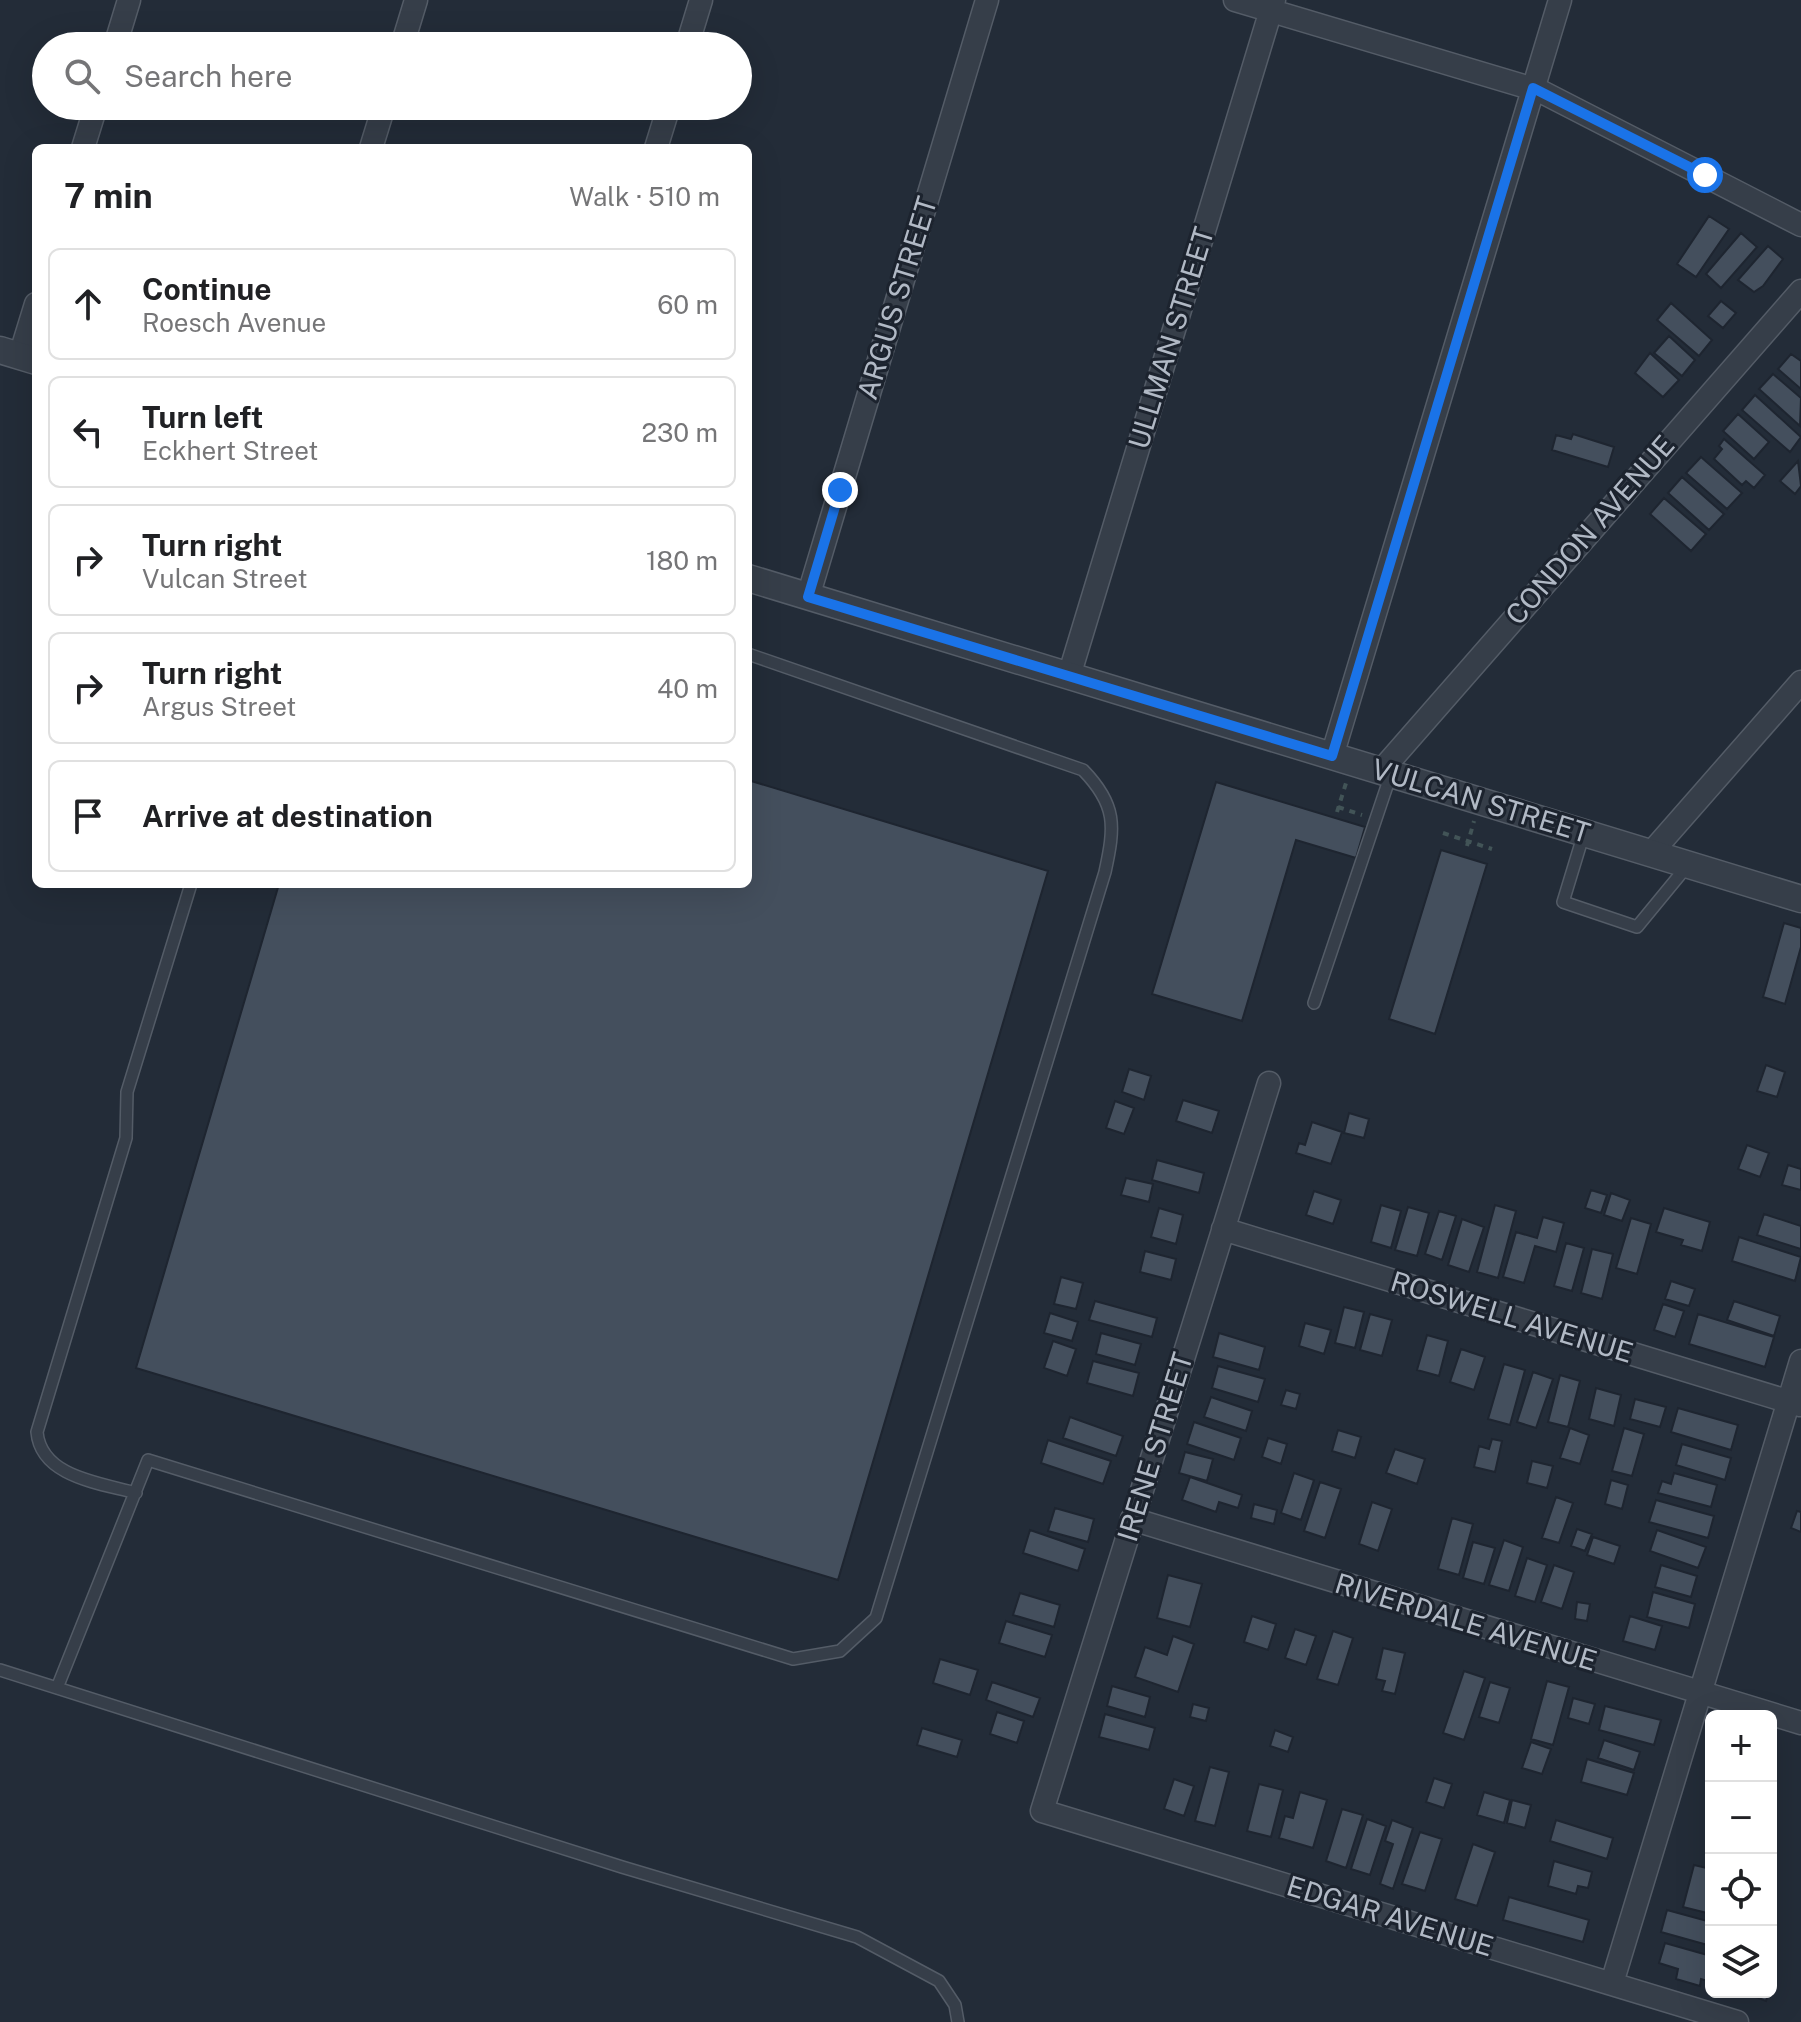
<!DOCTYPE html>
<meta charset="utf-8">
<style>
:root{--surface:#fff;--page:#f6f6f6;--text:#202124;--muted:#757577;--line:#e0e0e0}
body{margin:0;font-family:"Public Sans",sans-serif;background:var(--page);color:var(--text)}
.controls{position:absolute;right:24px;bottom:24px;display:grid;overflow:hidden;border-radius:12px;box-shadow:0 8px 32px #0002}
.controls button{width:72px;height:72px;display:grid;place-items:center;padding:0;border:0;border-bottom:2px solid var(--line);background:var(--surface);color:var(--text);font:40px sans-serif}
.stop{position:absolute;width:24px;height:24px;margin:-18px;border:6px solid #1a73e8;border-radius:50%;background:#fff}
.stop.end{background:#1a73e8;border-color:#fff;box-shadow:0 2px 8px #0008}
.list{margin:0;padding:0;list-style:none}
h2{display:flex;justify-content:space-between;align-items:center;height:104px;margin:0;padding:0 32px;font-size:34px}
h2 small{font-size:26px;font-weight:400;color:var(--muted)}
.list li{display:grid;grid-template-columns:52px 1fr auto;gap:24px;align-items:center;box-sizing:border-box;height:112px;margin:0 16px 16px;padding:0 16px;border:2px solid var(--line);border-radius:12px}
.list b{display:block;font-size:30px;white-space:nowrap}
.list p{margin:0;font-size:26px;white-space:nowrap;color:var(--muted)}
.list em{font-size:26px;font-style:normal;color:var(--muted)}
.icon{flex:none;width:44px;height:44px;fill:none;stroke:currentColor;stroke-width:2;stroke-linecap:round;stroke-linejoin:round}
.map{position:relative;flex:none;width:1801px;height:2022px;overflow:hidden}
.search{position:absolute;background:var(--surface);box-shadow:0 8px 32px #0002;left:32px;top:32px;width:720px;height:88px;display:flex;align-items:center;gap:20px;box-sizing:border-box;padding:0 28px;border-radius:44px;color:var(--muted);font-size:30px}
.panel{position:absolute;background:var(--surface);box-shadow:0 8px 32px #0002;left:32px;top:144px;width:720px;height:744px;border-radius:12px}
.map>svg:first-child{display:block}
</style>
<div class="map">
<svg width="1801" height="2022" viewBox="0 0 1801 2022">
<rect width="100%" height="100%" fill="#232c38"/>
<path fill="#444f5d" stroke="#1e2530" stroke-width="2" d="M1709,216L1729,229L1696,277L1677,264Z
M1741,233L1757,247L1721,288L1706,274Z
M1768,246L1783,259L1763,286L1754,292L1738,280Z
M1721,301L1736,313L1723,328L1708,316Z
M1671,303L1712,340L1699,356L1657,320Z
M1669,336L1695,360L1682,376L1654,353Z
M1650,353L1679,380L1663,397L1635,373Z
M1791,354L1801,361V389L1778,369Z
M1773,374L1801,398L1800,426L1759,389Z
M1755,395L1801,437L1790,452L1742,410Z
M1738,414L1769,442L1754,459L1723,431Z
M1573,434L1614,447L1608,467L1552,450L1556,435L1571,439Z
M1724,439L1765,475L1754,488L1746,481L1742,485L1714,459L1722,449L1719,446Z
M1701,457L1742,493L1727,509L1686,473Z
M1798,461L1801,486L1795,494L1780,481Z
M1682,477L1724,514L1709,530L1668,493Z
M1664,498L1706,534L1691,551L1650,514Z
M748,780L1048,871L838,1580L136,1368L279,884H748Z
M1216,782L1365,827L1356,858L1296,840L1242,1021L1152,994Z
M1441,850L1487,864L1435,1034L1389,1019Z
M1784,923L1801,928V947L1785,1004L1763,997Z
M1766,1065L1785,1072L1777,1097L1757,1091Z
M1129,1069L1151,1076L1144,1100L1122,1092Z
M1183,1100L1219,1111L1212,1133L1176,1121Z
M1115,1101L1134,1108L1124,1134L1106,1128Z
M1349,1113L1369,1119L1364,1138L1344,1133Z
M1312,1122L1342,1132L1331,1164L1296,1153L1299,1143L1305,1145Z
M1747,1145L1769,1153L1760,1177L1738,1169Z
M1157,1160L1204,1173L1199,1193L1152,1180Z
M1788,1165L1801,1169V1190L1782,1185Z
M1126,1178L1153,1184L1149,1202L1121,1195Z
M1591,1190L1607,1195L1601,1213L1585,1208Z
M1314,1191L1341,1200L1333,1224L1306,1215Z
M1611,1193L1630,1200L1622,1221L1604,1215Z
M1381,1205L1401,1211L1391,1248L1371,1242Z
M1495,1205L1516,1211L1498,1278L1477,1272Z
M1408,1207L1429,1213L1417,1256L1395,1250Z
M1159,1208L1183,1215L1176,1244L1151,1237Z
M1664,1208L1710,1222L1702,1251L1681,1245L1683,1240L1656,1232Z
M1439,1211L1456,1216L1442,1260L1425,1254Z
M1764,1214L1801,1226V1249L1757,1235Z
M1543,1217L1564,1223L1556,1252L1535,1246L1524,1283L1503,1277L1516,1232L1537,1238Z
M1631,1218L1651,1224L1637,1274L1616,1268Z
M1462,1219L1484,1227L1469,1272L1448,1265Z
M1739,1237L1801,1257L1795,1281L1732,1261Z
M1566,1243L1584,1248L1572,1291L1554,1286Z
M1592,1249L1613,1254L1602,1299L1581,1293Z
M1145,1251L1176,1259L1171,1280L1140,1272Z
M1061,1277L1083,1283L1076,1309L1054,1304Z
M1671,1281L1695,1289L1689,1306L1665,1299Z
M1095,1301L1157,1318L1152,1337L1089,1320Z
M1734,1301L1780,1316L1774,1336L1727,1320Z
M1663,1304L1684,1311L1675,1337L1654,1330Z
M1344,1307L1364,1312L1355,1348L1335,1343Z
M1050,1313L1078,1322L1072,1341L1044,1333Z
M1370,1314L1392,1320L1382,1356L1360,1350Z
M1698,1314L1774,1337L1765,1367L1689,1344Z
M1305,1323L1331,1330L1324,1354L1299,1346Z
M1101,1333L1141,1344L1135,1365L1096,1354Z
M1219,1333L1265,1347L1259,1370L1213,1357Z
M1427,1335L1448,1341L1439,1376L1417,1370Z
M1053,1341L1076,1349L1067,1376L1044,1368Z
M1461,1349L1485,1357L1474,1390L1450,1382Z
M1093,1361L1139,1373L1133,1396L1087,1383Z
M1504,1364L1525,1370L1510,1425L1488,1419Z
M1218,1366L1265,1379L1258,1402L1212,1388Z
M1533,1372L1553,1379L1536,1428L1517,1422Z
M1560,1375L1580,1381L1568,1427L1548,1422Z
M1596,1388L1621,1395L1614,1426L1589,1419Z
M1286,1390L1300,1394L1296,1409L1281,1405Z
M1211,1397L1252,1411L1246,1431L1204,1417Z
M1635,1399L1666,1407L1660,1427L1630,1419Z
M1678,1408L1738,1425L1731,1450L1671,1432Z
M1070,1417L1123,1436L1116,1456L1063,1438Z
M1194,1422L1241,1438L1234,1460L1187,1444Z
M1570,1428L1589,1435L1580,1464L1560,1458Z
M1624,1428L1644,1434L1632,1476L1612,1471Z
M1338,1430L1361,1437L1355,1458L1332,1451Z
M1268,1438L1287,1444L1281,1464L1262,1457Z
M1492,1439L1502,1441L1495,1472L1474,1467L1479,1446L1489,1449Z
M1048,1440L1111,1461L1103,1484L1041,1463Z
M1682,1444L1731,1458L1725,1480L1676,1465Z
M1395,1449L1425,1459L1417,1484L1386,1473Z
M1185,1452L1213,1459L1207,1481L1179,1473Z
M1532,1461L1553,1466L1547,1488L1527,1483Z
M1294,1473L1314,1480L1301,1520L1281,1513Z
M1674,1473L1717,1485L1711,1507L1658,1493L1662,1481L1671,1484Z
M1190,1477L1242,1495L1238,1508L1219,1502L1216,1512L1182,1500Z
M1611,1480L1628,1485L1622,1509L1605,1504Z
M1320,1482L1341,1489L1325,1538L1304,1531Z
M1556,1497L1573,1503L1559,1543L1542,1538Z
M1656,1500L1714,1516L1708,1538L1649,1522Z
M1372,1502L1392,1509L1378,1551L1359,1544Z
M1254,1504L1277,1510L1274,1524L1251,1518Z
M1055,1508L1094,1519L1088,1542L1048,1531Z
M1797,1511L1801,1512V1532L1791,1528Z
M1452,1518L1473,1524L1459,1575L1438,1569Z
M1577,1529L1592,1534L1585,1551L1571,1546Z
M1030,1530L1085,1549L1078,1571L1023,1553Z
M1657,1530L1706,1547L1698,1568L1650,1551Z
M1593,1537L1620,1546L1614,1564L1587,1555Z
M1504,1540L1523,1547L1509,1591L1489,1585Z
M1473,1542L1495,1548L1484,1584L1463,1578Z
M1527,1558L1547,1565L1535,1602L1515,1596Z
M1554,1565L1574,1572L1562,1609L1541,1602Z
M1661,1565L1697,1576L1691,1597L1655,1587Z
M1168,1575L1202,1584L1190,1627L1157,1618Z
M1653,1592L1695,1604L1689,1628L1647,1617Z
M1020,1593L1060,1605L1054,1627L1013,1615Z
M1577,1602L1590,1604L1587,1621L1575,1619Z
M1252,1616L1276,1624L1268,1650L1244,1642Z
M1630,1616L1662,1626L1655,1650L1623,1641Z
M1006,1621L1052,1635L1045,1657L999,1643Z
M1295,1629L1316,1636L1306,1665L1285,1658Z
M1333,1631L1353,1638L1338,1685L1317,1679Z
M1173,1636L1194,1644L1178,1692L1135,1677L1145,1647L1167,1655Z
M1383,1648L1405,1653L1395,1694L1382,1691L1385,1681L1376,1679Z
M940,1659L978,1670L970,1695L933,1683Z
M1464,1671L1485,1678L1464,1740L1443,1733Z
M1547,1681L1569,1687L1553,1745L1531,1739Z
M992,1682L1040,1698L1033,1717L986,1700Z
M1490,1682L1510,1688L1499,1723L1479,1717Z
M1112,1686L1150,1697L1145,1717L1107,1706Z
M1573,1698L1595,1704L1589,1724L1568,1718Z
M1193,1704L1209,1708L1206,1721L1190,1717Z
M1605,1706L1661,1720L1654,1745L1599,1730Z
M997,1712L1024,1721L1017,1743L990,1734Z
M1105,1714L1155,1728L1149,1750L1099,1737Z
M922,1728L962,1740L957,1757L917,1745Z
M1275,1730L1293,1737L1288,1752L1270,1746Z
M1604,1740L1640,1752L1634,1770L1598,1758Z
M1531,1742L1551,1749L1542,1774L1522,1768Z
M1587,1759L1634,1773L1627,1795L1581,1782Z
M1210,1767L1229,1772L1215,1826L1195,1821Z
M1434,1778L1452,1784L1444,1808L1426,1802Z
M1174,1779L1194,1786L1184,1816L1164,1809Z
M1259,1784L1283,1790L1271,1837L1247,1831Z
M1300,1792L1327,1800L1313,1848L1279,1838L1285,1816L1293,1818Z
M1484,1792L1510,1800L1504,1823L1477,1815Z
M1512,1800L1531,1805L1525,1828L1507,1823Z
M1342,1809L1363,1815L1346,1868L1326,1861Z
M1367,1819L1386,1826L1370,1875L1351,1869Z
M1392,1820L1413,1828L1393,1889L1380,1884L1393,1844L1385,1841Z
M1556,1820L1613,1838L1607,1859L1550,1841Z
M1420,1832L1442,1839L1425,1891L1402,1884Z
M1473,1844L1495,1852L1477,1906L1455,1899Z
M1554,1861L1592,1872L1588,1888L1578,1886L1576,1894L1548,1886Z
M1694,1865L1711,1869V1914L1683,1907Z
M1509,1897L1589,1920L1583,1942L1503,1920Z
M1667,1910L1711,1922V1946L1661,1932Z
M1665,1943L1711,1956V1982L1701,1979L1700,1986L1676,1979L1678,1969L1659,1963Z
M1743,1992H1769L1766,2001Z"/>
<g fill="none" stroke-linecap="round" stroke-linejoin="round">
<g stroke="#545c67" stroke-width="14">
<path id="service" d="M1584,833L1563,902L1637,927L1688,865
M1314,1003L1391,774
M136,1493C100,1483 41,1477 37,1432L126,1138L127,1092L191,884
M0,1670L622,1867L857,1937L939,1981L955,2005L958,2022
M57,1688L148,1460L793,1659L840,1651L876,1618L1105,872C1115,826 1117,805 1083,770L748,654"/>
</g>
<g stroke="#545c67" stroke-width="25">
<path id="minor" d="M1235,0L1540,91L1801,225
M115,46L129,0
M402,46L416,0
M687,46L701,0
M83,148L96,106
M371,148L384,106
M656,148L669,106
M20,356L36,304
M808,597L987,0
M1069,676L1274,0
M1332,756L1560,0
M1381,771L1801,291
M1651,853L1801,682
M1269,1083L1042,1811L1737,2022
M1223,1229L1800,1405
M1132,1519L1801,1723
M1612,1983L1801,1361"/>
</g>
<g stroke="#545c67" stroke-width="29">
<path id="tertiary" d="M0,350L36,361
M748,578L1801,899"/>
</g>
<path stroke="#425457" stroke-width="4" stroke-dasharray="6 6" stroke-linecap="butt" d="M1338,807L1362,815
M1337,812L1346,783
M1443,833L1492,849
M1467,846L1474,821"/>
<use href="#service" stroke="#363e49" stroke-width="11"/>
<use href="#minor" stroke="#363e49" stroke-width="22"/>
<use href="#tertiary" stroke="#363e49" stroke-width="26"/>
</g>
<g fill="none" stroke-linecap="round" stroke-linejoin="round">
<path stroke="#1a73e8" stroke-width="10" d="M840,490L808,597L1332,756L1533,88L1705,175"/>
</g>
<g text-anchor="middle" stroke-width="6" stroke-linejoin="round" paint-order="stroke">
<g font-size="28" fill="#b1b9c5" stroke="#1c232e">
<text transform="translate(897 298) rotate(-73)" y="10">ARGUS STREET</text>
<text transform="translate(1171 338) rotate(-73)" y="10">ULLMAN STREET</text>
<text transform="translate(1590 530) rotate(-49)" y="10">CONDON AVENUE</text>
<text transform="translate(1481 801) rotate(17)" y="10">VULCAN STREET</text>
<text transform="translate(1512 1317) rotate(17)" y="10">ROSWELL AVENUE</text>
<text transform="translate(1155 1447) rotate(-73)" y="10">IRENE STREET</text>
<text transform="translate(1466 1622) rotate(17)" y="10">RIVERDALE AVENUE</text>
<text transform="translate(1390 1916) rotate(17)" y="10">EDGAR AVENUE</text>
</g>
</g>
</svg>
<div class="controls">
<button>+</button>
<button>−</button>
<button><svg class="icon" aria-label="locate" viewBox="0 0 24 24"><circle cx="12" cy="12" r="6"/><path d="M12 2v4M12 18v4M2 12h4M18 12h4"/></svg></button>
<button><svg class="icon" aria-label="layers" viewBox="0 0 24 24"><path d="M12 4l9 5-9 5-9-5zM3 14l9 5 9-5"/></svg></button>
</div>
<div class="stop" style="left:1705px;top:175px"></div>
<div class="stop end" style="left:840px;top:490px"></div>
<div class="search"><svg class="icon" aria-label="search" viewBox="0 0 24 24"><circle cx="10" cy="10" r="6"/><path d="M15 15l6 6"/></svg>Search here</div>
<section class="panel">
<h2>7 min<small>Walk · 510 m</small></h2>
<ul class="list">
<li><svg class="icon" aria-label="ahead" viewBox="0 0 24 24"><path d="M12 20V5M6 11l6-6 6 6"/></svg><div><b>Continue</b><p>Roesch Avenue</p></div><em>60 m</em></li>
<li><svg class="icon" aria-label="left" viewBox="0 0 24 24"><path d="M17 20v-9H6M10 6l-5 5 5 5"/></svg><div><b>Turn left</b><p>Eckhert Street</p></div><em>230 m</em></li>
<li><svg class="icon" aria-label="right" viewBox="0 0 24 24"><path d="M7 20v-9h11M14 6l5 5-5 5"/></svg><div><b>Turn right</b><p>Vulcan Street</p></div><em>180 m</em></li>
<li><svg class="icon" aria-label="right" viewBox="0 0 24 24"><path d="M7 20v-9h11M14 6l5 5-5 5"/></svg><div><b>Turn right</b><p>Argus Street</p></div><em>40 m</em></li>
<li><svg class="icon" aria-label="arrive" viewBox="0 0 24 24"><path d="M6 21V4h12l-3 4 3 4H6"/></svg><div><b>Arrive at destination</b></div></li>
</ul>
</section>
</div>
